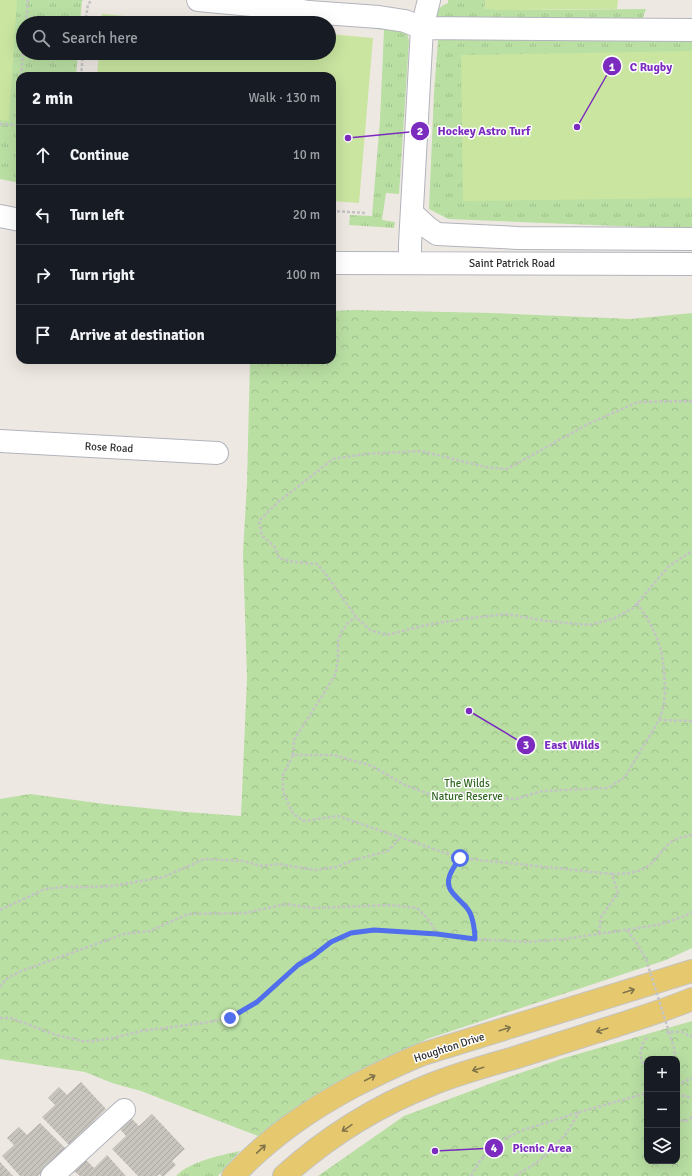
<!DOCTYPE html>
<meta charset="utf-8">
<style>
:root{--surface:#171b24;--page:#20242c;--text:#f1f3f6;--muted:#9ea1a6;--line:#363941}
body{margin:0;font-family:Signika,sans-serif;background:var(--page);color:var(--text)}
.controls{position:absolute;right:12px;bottom:12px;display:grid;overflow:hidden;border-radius:8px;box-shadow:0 4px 16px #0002}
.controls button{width:36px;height:36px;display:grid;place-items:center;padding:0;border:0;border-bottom:1px solid var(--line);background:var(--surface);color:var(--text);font:20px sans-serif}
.stop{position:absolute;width:12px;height:12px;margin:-9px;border:3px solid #516fec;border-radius:50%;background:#fff}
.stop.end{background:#516fec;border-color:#fff;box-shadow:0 1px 4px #0008}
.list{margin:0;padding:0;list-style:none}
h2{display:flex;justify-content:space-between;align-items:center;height:52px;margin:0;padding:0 16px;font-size:17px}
h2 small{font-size:13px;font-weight:400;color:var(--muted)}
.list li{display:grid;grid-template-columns:26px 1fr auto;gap:12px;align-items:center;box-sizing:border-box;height:60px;padding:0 16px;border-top:1px solid var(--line)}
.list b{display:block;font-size:15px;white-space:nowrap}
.list em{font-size:13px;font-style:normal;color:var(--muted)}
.icon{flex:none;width:22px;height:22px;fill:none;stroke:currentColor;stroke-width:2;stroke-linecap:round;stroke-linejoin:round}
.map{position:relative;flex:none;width:692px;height:1176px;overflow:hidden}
.search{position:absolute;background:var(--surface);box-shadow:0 4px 16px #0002;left:16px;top:16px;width:320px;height:44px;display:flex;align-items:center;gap:10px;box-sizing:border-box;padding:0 14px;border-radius:22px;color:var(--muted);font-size:15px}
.panel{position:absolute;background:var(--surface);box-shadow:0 4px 16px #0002;left:16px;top:72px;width:320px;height:292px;border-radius:12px}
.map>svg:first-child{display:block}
</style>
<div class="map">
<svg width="692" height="1176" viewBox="0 0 692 1176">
<defs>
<pattern id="grass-tufts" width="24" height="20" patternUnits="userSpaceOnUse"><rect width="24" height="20" fill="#b9dfa3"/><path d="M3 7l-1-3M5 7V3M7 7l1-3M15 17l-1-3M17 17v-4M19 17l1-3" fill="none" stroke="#9fc08d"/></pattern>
<pattern id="park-crowns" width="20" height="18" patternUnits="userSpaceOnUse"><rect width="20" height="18" fill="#b9dfa3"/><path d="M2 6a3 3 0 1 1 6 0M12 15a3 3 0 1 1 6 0" fill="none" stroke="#9fc08d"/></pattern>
<pattern id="building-hatch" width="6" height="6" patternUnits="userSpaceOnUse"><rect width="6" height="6" fill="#c7c3bd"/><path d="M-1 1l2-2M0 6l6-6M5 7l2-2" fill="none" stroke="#aba8a3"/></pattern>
</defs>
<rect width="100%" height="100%" fill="#eee8e2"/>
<path fill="url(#grass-tufts)" d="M0,0H84L82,1L80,23H23V53H78L76,76H20V183L0,179Z
M448,0H486L484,9L552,10L646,9L641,23L437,19C436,10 439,7 448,3Z
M384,22L407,33L409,41L399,194L386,193L382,220L395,222L394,228L349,225L350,215L372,216L380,120L384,30L355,26Z
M460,33L692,35V229L448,219L429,209L434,93L438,40Z
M240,1151L218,1176H176C189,1162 221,1155 240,1151Z"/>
<path fill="url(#park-crowns)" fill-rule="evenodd" d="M354,310L492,313L631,319L692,313V948L666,960L427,1039L317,1095L258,1136L141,1091L112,1083L85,1072L0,1059V799L30,794L105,804L186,812L241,816L247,678L243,553L247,483L250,360H332V311Z
M692,1021V1176H318L404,1116L500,1080L564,1058ZM647,1059H677V1161H647Z"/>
<path fill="#c9e5a0" d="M0,0H17L9,121L0,120Z
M486,0H618L617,9L511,10L484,9Z
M102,14L208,23H101Z
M329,34L373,38L359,203L332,201V76H97L99,53H329Z
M692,51V198L463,201L461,55Z"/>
<path fill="url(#building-hatch)" d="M81,1082L106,1109L94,1121L99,1126L85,1138L81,1133L69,1145L42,1117L55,1105L48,1098L59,1087L67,1095Z
M152,1114L185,1149L172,1161L176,1165L164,1176H162L159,1174L157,1176H138L112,1149L126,1136L120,1129L131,1118L139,1126Z
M40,1123L66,1149L43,1176L40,1174L38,1176H20L2,1156L14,1145L7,1138L19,1127L27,1135Z
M107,1155L126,1176H80L74,1171L86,1160L94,1168Z
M0,1162L13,1176H0Z"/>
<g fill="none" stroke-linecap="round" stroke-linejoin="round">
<g stroke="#b2b4bd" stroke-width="24">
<path id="minor" d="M198,0L274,7
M259,0L283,8L309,12L379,17L405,21L422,28L692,30
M412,213L427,227L437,234L518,238L692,239
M0,216L20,220
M332,263L692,264
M410,263V244L422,28L429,0
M0,441L217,453
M52,1176L124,1110"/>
</g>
<g stroke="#c4c4c4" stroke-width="24">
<path id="major" d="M233,1176C270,1137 309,1110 356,1085C378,1074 400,1063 423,1054L692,971
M284,1176C327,1137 377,1106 430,1085C457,1074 486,1066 514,1058C546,1048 579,1037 612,1027C639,1018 666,1010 692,999"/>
</g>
<path stroke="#c4c4c4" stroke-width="2.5" stroke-dasharray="3 2" stroke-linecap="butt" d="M26,23L28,0
M85,23L88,4L92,0
M21,76L23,53
M81,76L83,53
M0,124L17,125L20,88
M332,211L367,213
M692,401L638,402L588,424L507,469L486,467L421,451L365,454L333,459L277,503L259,521L262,536L274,546L279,558L294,562L317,564L328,577L356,617L370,630L387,635L426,625L463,619L506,614L547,621L589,625L613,619L633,608L669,566L692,551
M637,603C645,615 653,627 658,641C664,655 667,693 663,708C662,712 661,716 659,720
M293,755L294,740L326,690L336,673L338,657V641L342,631L348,623L356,617
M460,858C453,867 443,881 452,892C457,899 465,904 469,911C473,918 475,931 475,939
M612,874C626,874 642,873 653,862C660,855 666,843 677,839C682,837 687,836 692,835
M0,910L45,889L64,887H88L112,886L164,877L204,859L243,861L262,866L278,864L315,870L336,867L354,860L388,851L400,838
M627,930L638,945L646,959
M599,933L601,917L618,893L612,874L460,858L338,816L304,821L293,814L283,792V775L293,755H334L372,766L405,785L429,794L466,793L490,799H516L542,791L608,788L625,777L659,720L692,721
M0,987L6,979L21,971L124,934L150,931L188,914L245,913L286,904L312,908L391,905L417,908L429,920L437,934L475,939L528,942L564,939L658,925L682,917L692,912
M0,1018H11L56,1035L82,1041H93L113,1038L141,1031L203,1023L230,1018L257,1002L298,965L313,956L331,942L351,933L374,930L437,934
M666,1032H682L692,1037
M669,1032L675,1051L673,1059
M647,1038C639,1045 638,1061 647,1068
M677,1085L692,1078
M677,1094L692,1098
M677,1117L685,1122L692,1117
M471,1176L479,1162L500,1141L523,1130L583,1111L647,1093
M515,1176L539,1161L565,1135L579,1113"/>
<use href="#minor" stroke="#fff" stroke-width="22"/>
<use href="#major" stroke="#e6c96e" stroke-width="22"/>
<path stroke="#c4c4c4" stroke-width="2.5" stroke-dasharray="3 2" stroke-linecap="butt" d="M646,959L669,1032"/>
</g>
<defs><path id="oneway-shaft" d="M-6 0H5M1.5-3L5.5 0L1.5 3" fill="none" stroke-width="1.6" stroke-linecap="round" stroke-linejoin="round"/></defs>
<g stroke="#81744b">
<use href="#oneway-shaft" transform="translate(629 991) rotate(-17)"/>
<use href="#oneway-shaft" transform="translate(505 1029) rotate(-17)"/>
<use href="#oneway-shaft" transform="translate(602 1030) rotate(162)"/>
<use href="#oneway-shaft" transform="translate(478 1069) rotate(163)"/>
<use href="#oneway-shaft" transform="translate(370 1078) rotate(-28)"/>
<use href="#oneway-shaft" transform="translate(347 1128) rotate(146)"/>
<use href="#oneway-shaft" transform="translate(261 1149) rotate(-43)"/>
</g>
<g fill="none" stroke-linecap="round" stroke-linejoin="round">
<path stroke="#516fec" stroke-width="5" d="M230,1018L257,1002L298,965L313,956L331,942L351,933L374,930L437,934L475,939C475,931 473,918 469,911C465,904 457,899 452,892C443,881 453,868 460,858"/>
</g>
<g text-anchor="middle" stroke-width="3" stroke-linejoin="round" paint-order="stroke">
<g font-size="11" fill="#2e2e2e" stroke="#fff">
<text x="512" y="267">Saint Patrick Road</text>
<text transform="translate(109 447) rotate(3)" y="4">Rose Road</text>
<text transform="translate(449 1047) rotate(-18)" y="4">Houghton Drive</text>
</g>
<g font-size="11" fill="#316722" stroke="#fff">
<text x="467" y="787">The Wilds<tspan x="467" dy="13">Nature Reserve</tspan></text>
</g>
</g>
<path fill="none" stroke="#7b2cbf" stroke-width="1.5" d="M577 127L612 66M348 138L420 131M469 711L526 745M435 1151L494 1148"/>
<g fill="#7b2cbf" stroke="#fff" stroke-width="1.5">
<circle cx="577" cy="127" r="4"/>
<circle cx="348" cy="138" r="4"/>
<circle cx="469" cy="711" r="4"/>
<circle cx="435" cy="1151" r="4"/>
<circle cx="612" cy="66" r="10"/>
<circle cx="420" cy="131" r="10"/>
<circle cx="526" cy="745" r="10"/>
<circle cx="494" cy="1148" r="10"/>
</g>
<g font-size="12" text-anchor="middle" font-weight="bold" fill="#fff">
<text x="612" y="71">1</text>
<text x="420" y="135">2</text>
<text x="526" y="749">3</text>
<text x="494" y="1152">4</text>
</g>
<g font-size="12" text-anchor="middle" font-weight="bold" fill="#7b2cbf" stroke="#fff" stroke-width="3" stroke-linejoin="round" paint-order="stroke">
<text x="651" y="71">C Rugby</text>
<text x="484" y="135">Hockey Astro Turf</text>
<text x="572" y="749">East Wilds</text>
<text x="542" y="1152">Picnic Area</text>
</g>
</svg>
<div class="controls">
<button>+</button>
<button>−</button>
<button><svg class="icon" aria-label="layers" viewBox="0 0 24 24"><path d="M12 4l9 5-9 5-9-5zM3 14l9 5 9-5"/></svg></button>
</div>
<div class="stop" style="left:460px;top:858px"></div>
<div class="stop end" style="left:230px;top:1018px"></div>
<div class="search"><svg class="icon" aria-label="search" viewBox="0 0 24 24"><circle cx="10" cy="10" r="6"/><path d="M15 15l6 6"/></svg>Search here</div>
<section class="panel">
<h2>2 min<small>Walk · 130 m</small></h2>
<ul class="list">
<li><svg class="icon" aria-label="ahead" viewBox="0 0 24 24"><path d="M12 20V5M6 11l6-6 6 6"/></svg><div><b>Continue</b></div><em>10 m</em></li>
<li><svg class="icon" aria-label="left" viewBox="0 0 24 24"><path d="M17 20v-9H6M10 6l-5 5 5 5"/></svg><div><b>Turn left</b></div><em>20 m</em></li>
<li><svg class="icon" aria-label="right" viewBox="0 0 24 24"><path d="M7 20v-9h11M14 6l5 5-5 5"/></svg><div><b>Turn right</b></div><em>100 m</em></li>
<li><svg class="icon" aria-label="arrive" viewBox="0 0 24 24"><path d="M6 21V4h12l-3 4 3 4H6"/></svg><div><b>Arrive at destination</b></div></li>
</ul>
</section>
</div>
